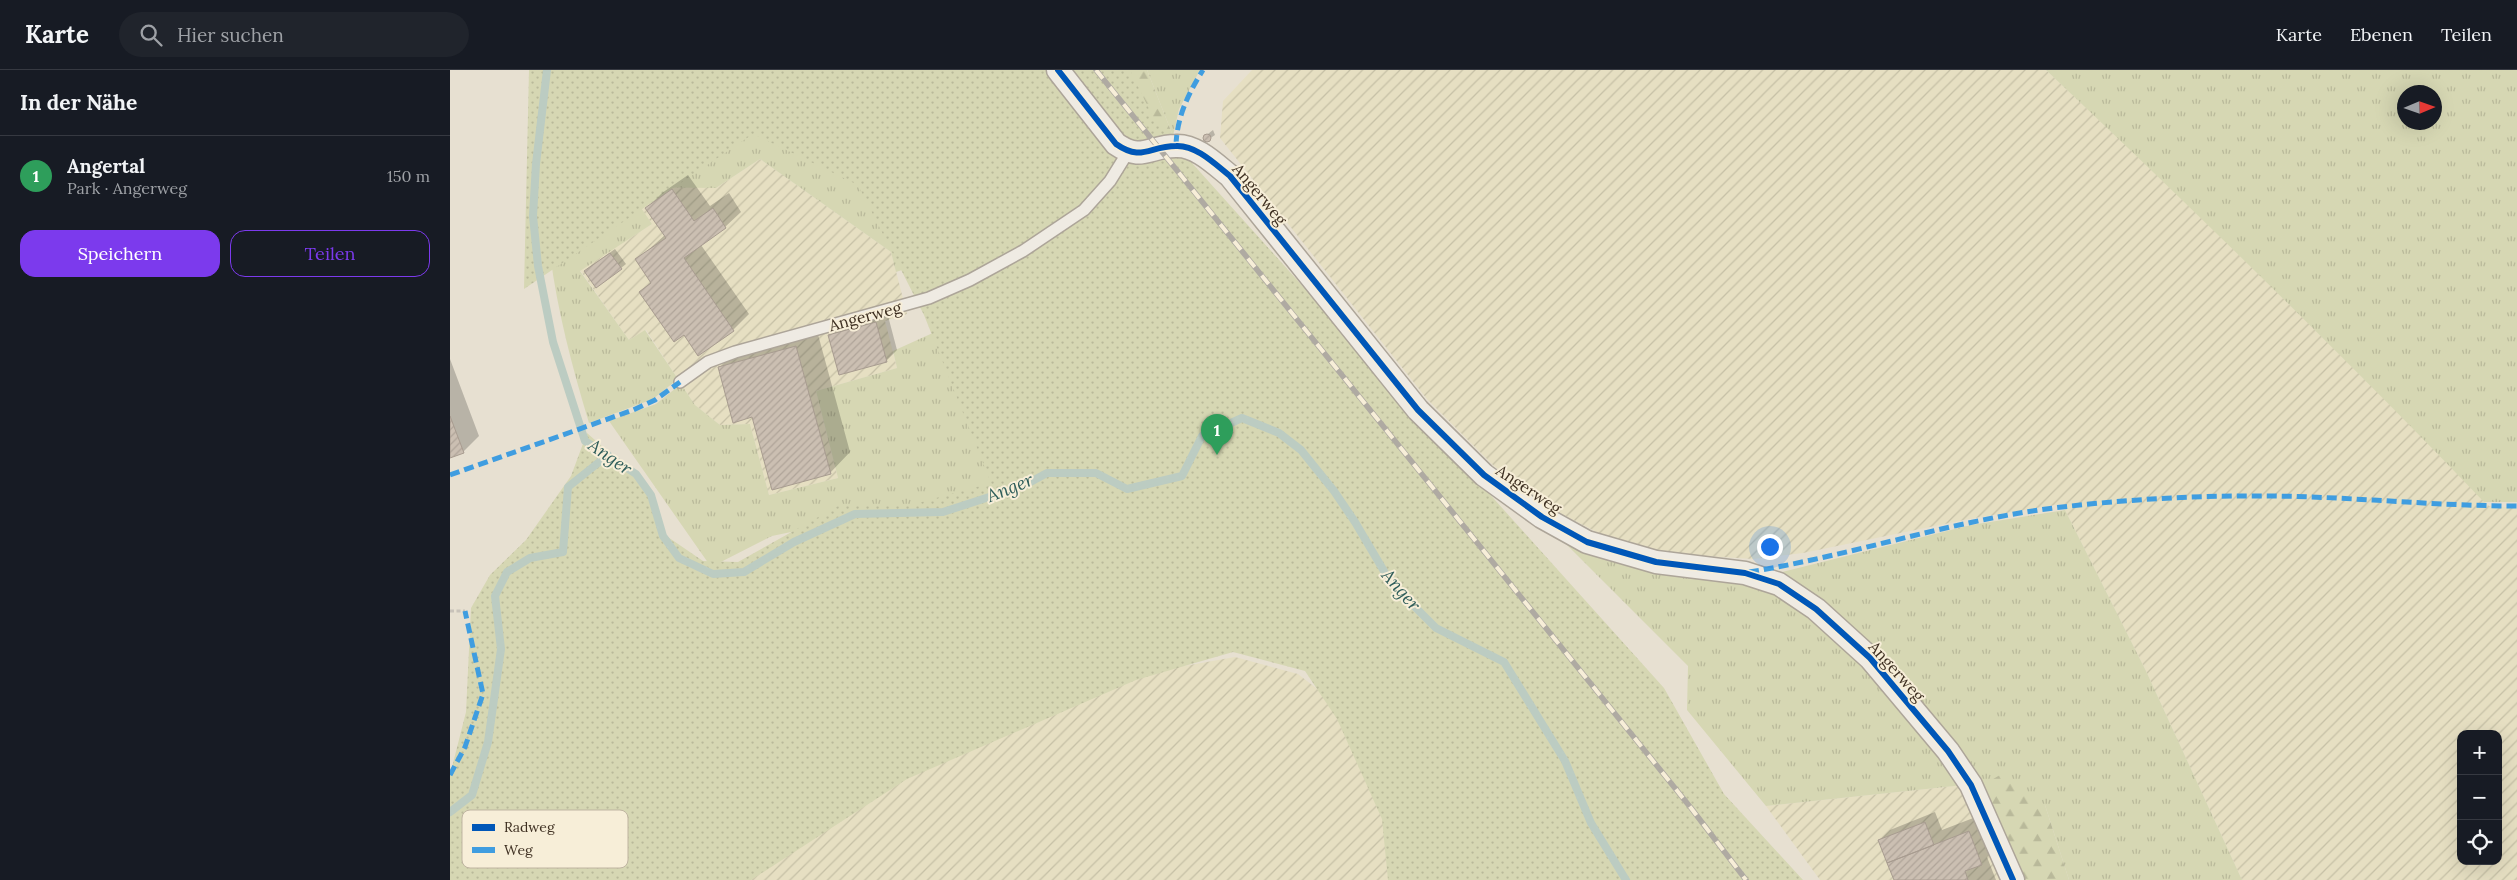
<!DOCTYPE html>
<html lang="de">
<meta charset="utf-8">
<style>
:root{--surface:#171b24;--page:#20242c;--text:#f1f3f6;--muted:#9ea1a6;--line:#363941;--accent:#7c3aed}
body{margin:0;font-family:Lora,serif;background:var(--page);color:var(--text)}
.controls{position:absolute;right:15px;bottom:15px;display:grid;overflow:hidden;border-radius:10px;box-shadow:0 5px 20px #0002}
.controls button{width:45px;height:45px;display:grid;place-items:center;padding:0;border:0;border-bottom:1px solid var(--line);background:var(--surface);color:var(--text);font:25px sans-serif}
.compass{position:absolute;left:1947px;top:15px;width:45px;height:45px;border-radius:50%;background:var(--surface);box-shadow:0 5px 20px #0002;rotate:88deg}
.you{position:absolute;left:1319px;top:476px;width:18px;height:18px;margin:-12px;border:4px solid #fff;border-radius:50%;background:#1a73e8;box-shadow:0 0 0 8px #1a73e833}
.badge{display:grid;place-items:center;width:32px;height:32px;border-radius:50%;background:var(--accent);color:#fff;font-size:16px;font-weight:700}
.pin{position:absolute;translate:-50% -41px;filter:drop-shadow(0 1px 2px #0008)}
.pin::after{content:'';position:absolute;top:26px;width:18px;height:15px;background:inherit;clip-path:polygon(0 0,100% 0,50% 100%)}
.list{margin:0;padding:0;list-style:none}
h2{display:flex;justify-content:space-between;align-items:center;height:65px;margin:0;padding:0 20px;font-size:21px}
h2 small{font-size:16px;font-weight:400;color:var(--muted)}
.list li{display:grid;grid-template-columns:32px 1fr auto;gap:15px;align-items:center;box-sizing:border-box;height:80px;padding:0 20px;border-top:1px solid var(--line)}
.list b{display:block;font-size:19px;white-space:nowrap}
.list p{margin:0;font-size:16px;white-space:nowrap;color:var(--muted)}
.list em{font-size:16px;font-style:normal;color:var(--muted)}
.actions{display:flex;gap:10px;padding:15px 20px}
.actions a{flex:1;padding:11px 0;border:1px solid var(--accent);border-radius:15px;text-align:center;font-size:18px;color:var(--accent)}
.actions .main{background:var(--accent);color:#fff}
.icon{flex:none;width:28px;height:28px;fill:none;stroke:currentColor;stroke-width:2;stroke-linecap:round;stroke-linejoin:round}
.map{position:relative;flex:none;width:2067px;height:810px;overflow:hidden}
header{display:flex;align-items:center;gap:30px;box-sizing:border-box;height:70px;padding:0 25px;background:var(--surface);border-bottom:1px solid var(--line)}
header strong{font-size:24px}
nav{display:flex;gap:28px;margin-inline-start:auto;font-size:18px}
.search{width:350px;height:45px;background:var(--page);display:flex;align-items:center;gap:12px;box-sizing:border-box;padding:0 18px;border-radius:28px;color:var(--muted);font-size:19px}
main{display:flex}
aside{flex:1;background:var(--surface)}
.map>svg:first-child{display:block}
</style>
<header>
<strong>Karte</strong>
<div class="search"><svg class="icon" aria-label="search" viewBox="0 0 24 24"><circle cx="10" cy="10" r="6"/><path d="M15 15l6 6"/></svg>Hier suchen</div>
<nav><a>Karte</a><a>Ebenen</a><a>Teilen</a></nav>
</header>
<main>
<aside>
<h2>In der Nähe<small></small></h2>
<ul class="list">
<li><span class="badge" style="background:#2e9e5b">1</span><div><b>Angertal</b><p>Park · Angerweg</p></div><em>150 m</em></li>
</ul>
<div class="actions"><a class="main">Speichern</a><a>Teilen</a></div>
</aside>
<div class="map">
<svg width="2067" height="810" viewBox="0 0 2067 810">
<defs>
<pattern id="farmland-furrows" width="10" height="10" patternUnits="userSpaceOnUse" patternTransform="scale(1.25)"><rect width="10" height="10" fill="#e6dfc2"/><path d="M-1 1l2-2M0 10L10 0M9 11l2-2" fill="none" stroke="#c6c0a6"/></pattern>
<pattern id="grass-tufts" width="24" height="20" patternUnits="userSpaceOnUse" patternTransform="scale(1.25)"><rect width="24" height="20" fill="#d6d7b3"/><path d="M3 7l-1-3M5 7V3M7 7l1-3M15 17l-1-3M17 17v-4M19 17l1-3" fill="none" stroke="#b9b99a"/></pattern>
<pattern id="forest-firs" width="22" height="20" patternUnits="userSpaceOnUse" patternTransform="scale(1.25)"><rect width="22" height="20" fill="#d6d7b3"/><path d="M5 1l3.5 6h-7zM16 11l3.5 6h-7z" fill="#b9b99a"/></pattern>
<pattern id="park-dots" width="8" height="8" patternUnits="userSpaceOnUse" patternTransform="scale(1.25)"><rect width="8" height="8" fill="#d6d7b3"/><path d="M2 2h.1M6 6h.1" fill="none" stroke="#b9b99a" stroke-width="1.8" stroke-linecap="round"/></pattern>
<pattern id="building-hatch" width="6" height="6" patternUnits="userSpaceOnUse" patternTransform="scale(1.25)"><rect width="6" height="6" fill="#cbbfb2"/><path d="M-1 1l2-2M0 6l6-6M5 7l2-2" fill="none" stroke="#afa499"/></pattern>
</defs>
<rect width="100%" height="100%" fill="#e7e0d1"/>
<path fill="url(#farmland-furrows)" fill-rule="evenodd" d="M802,0H1596L1736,132L1936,330L2039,436L2067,438V810H1792L1696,601L1612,434L1519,449L1353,483L1303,489L1222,484L1160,469L1106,441L1044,396L977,329L770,68L773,31ZM2011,664H2048V791H2011Z
M310,89L441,182L457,244L435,251L447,298L366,321L388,408L319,425L300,354L270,355L245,335L196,260L179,270L130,200L202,154L176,117L195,104L266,118Z
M785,587L848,604L893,639L942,767L940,810H292L401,733L695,603Z
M1514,715L1558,810H1370L1316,736Z"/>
<path fill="url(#grass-tufts)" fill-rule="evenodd" d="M598,0L488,188L446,202L441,182L310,89L266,118L177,117L202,154L130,201L179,270L195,260L228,309L203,329L139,353C118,283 99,210 96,136C95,120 98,103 99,86Z
M697,0H750L729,39L723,66Z
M1596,0H2067V432H2034C1892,284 1745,141 1596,0ZM1954,22H1984V52H1954Z
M518,247L844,323L475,434L322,466L261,497L159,351L206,334L231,314L245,335L270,355L300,354L319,425L388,408L366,321L447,298L443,281Z
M1615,440L1696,601L1792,810H1619L1595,735L1528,718L1335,510L1332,502L1521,455Z
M1108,466L1323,518L1418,593L1514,715L1316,736L1237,640L1238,596Z"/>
<path fill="url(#forest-firs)" d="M615,0H697L723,66L714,68Z
M1550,705L1595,735L1619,810H1567L1528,718Z"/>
<path fill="url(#park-dots)" d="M79,0H680L706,53L1214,618L1274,724L1353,810H938L932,749L887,649L855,601L783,582L686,610L457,709L301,810H0V705L16,642L21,538L40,505L76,470L121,406L137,363L196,415L212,463L253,491L288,492L388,436L464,434L541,413L474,245L408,115L303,64L74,219Z"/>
<path fill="#0003" d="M763,60L765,65L756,71L754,67Z
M238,105L260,136L279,123L291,142L275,157L251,175L299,244L283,260L248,284L234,263L191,222L202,211L187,190L215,165L197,138L212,123Z
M165,179L176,194L171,198L141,196Z
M437,242L447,280L436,291L379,265L390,255Z
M366,257L400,382L380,403L303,346L269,298L289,277Z
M0,289L29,366L13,382L0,387Z
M1485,742L1492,760L1539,742L1551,774L1537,787L1546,810H1445L1430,770L1440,760Z"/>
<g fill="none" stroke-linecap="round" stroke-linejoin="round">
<path stroke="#bcccc2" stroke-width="8" d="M97,0L86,94L83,146L88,196L103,272L135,371L186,404L201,425L213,466L229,488L263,504L294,502L344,472L405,444L493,442L573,416L597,403H646L677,419L732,406L752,366L792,348L829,363L851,380L884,421L905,452L941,513L986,558L1054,592L1115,691L1141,753L1176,810
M0,742L22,725L38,672L51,579L45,526L57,502L80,488L113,482L118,417L158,385"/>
</g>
<path fill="url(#building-hatch)" stroke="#a89c90" d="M753 68a4 4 0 1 1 8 0a4 4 0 1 1-8 0Z
M222,119L244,151L263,138L276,158L234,188L284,261L248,286L234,265L224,272L189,222L201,213L185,189L216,168L195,138Z
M160,183L172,199L146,218L134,201Z
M426,252L437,292L389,305L378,265Z
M346,276L381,404L322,420L302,347L283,353L268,297Z
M0,346L14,383L0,388Z
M1475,752L1484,775L1437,793L1428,770Z
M1519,761L1532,795L1515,801L1518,810H1444L1437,793Z"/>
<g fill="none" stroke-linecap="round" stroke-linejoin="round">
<g stroke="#ada599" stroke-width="14">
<path id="lane" d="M230,312L258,292L285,282L479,228L520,210L573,181L634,140L660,111L678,82"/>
</g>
<g stroke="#ada599" stroke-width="25">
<path id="street" d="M608,0L666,74C692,92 699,76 726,76C746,75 765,94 780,106L968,340L1034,405L1092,447L1137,472L1206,492L1295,503L1329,514L1366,539L1420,588L1498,681L1521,715L1563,810"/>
</g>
<path stroke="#c8c2b9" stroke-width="3" stroke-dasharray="4 2.5" stroke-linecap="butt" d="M0,541H15"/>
<use href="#lane" stroke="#efebe3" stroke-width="11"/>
<use href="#street" stroke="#efebe3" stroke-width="22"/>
<g stroke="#afaaa2" stroke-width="5.5">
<path id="rail" d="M646,0L1241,738L1296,810"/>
</g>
<use href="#rail" stroke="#f7eed8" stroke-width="4" stroke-dasharray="11" stroke-linecap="butt"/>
<path stroke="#3f9de0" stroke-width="5" stroke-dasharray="10 5" stroke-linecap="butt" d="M726,75C727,47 738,24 753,0
M0,405L183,340L205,330L230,312
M1299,502C1405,485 1506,449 1612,437C1673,430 1736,426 1798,426C1888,425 1977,436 2067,436
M0,705L15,677L33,624L15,541"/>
<g stroke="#f7eed8" stroke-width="9">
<path id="cycleway" d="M608,0L666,74C692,92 699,76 726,76C746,75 765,94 780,106L968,340L1034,405L1092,447L1137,472L1206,492L1295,503L1329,514L1366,539L1420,588L1498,681L1521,715L1563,810"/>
</g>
<use href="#cycleway" stroke="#0057b8" stroke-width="6"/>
</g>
<g text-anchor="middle" stroke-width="4" stroke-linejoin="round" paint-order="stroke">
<g font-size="16" fill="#3d2e20" stroke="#f7eed8">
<text transform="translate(810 124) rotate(50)" y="6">Angerweg</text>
<text transform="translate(415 246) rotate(-15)" y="6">Angerweg</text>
<text transform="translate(1079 419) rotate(34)" y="6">Angerweg</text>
<text transform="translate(1447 601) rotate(48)" y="6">Angerweg</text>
</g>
<g font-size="18" font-style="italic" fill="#2f5d5a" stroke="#f7eed8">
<text transform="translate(160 387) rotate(35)" y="6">Anger</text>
<text transform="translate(560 418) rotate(-22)" y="6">Anger</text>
<text transform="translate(951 520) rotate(49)" y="6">Anger</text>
</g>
</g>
<rect x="12" y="740" width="166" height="58" rx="8" fill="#f7eed8" stroke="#bfb4a1" stroke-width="1"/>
<rect x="22" y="754" width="23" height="7" fill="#0057b8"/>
<rect x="22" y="777" width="23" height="6" fill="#3f9de0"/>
<g font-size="14" fill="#3d2e20">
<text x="54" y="762">Radweg</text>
<text x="54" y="785">Weg</text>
</g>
</svg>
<div class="controls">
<button>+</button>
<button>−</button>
<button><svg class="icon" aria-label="locate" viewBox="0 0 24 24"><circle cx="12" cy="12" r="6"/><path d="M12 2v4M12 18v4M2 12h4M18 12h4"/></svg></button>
</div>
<svg class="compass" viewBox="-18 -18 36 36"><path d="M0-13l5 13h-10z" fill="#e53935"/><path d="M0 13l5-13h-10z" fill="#9ea1a6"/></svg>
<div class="you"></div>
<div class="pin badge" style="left:767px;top:385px;background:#2e9e5b">1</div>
</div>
</main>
